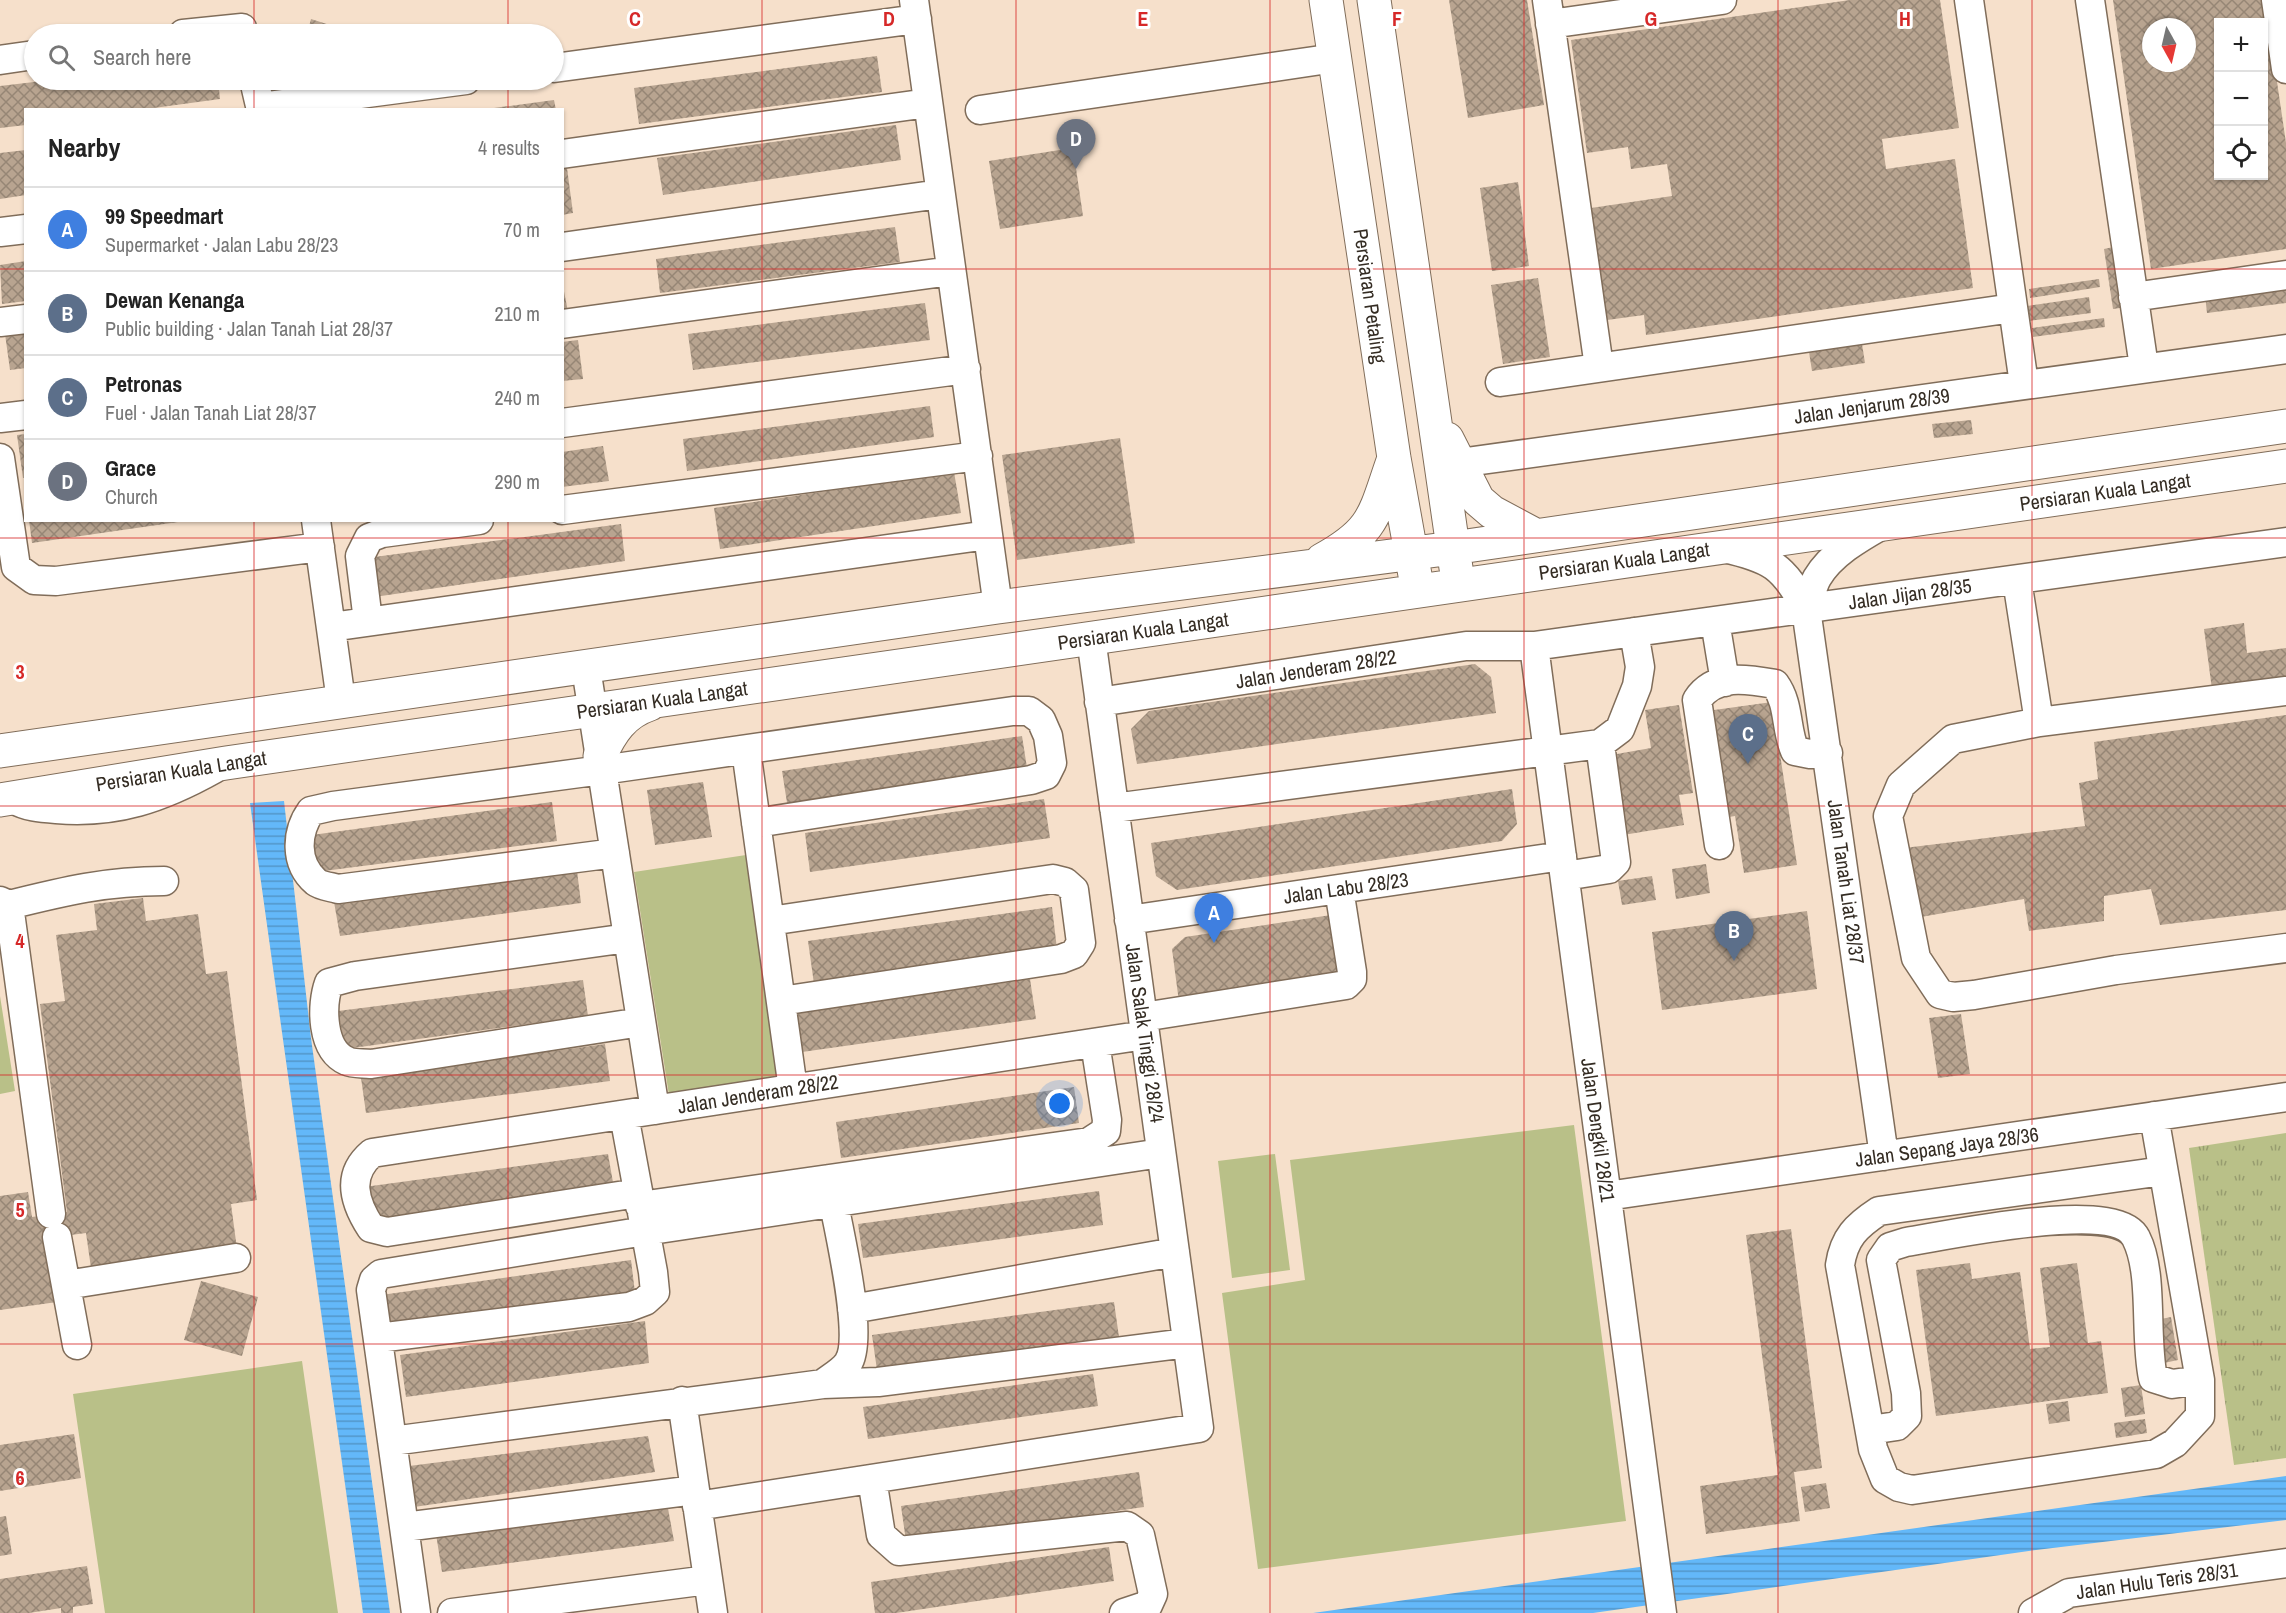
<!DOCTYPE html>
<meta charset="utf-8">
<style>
:root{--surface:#fff;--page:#f2f2f2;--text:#222;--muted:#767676;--line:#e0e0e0;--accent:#b32352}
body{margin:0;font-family:"Archivo Narrow",sans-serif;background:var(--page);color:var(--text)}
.controls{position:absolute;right:18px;top:18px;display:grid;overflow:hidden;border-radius:0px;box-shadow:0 2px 4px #0004}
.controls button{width:54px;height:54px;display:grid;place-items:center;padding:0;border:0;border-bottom:2px solid var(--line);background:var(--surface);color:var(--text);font:30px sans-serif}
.compass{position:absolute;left:2142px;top:18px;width:54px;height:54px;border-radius:50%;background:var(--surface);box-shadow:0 2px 4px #0004;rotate:172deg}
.you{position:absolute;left:1060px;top:1104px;width:21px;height:21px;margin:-15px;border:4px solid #fff;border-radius:50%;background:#1a73e8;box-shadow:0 0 0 9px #1a73e833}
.badge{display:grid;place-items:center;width:39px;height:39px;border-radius:50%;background:var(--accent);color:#fff;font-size:20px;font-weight:700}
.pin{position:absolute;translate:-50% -50px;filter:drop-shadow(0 2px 3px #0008)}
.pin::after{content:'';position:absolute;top:32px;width:21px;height:18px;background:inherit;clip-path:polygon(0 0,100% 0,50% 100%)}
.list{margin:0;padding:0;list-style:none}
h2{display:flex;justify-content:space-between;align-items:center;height:78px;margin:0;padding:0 24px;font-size:26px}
h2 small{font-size:20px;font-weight:400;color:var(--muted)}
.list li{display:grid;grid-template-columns:39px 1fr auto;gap:18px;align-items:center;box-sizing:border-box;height:84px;padding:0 24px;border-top:2px solid var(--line)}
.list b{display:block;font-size:22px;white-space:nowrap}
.list p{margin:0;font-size:20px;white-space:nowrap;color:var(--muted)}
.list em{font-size:20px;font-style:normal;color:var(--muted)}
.icon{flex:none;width:33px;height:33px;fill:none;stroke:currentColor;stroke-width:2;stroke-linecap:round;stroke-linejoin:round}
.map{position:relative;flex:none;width:2286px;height:1613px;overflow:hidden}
.search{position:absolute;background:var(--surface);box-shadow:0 2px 4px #0004;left:24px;top:24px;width:540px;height:66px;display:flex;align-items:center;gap:15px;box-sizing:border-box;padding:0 21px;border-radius:33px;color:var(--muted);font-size:22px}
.panel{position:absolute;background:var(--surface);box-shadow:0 2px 4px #0004;left:24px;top:108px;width:540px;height:414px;border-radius:0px}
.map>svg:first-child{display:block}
</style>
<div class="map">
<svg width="2286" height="1613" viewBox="0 0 2286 1613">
<defs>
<pattern id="grass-tufts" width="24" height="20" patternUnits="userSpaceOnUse" patternTransform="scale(1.5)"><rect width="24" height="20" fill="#b9c088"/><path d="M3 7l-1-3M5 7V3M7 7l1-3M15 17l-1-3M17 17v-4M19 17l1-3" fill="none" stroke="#979c6f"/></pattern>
<pattern id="water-rules" width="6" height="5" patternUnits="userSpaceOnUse" patternTransform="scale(1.5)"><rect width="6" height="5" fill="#63b8f9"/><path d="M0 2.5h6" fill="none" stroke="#5296c9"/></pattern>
<pattern id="building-cross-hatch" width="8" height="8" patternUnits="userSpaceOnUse" patternTransform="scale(1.5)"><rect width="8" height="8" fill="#b8a490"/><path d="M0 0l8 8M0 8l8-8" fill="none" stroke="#968675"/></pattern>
</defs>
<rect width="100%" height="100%" fill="#f6e0cb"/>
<path fill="url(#grass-tufts)" d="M2286,1133V1458L2234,1465L2189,1148Z"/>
<path fill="#b9c088" d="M746,855L777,1079L669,1095L634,872Z
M0,996L15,1091L0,1094Z
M1574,1125L1626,1521L1258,1569L1222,1293L1305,1280L1290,1160Z
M1275,1154L1290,1270L1232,1278L1218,1161Z
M302,1361L338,1613H105L73,1394Z"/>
<path fill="url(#water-rules)" d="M284,801L311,1038L390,1613H363L250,803Z
M2286,1476V1520L2036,1550L1593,1613H1313Z"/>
<path fill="url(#building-cross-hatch)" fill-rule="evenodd" d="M1449,0H1527L1544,105L1468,118Z
M1850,0H1940L1959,128L1882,139L1886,169L1955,159L1973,288L1646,335L1644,315L1607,320L1591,208L1672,196L1667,164L1631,169L1628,147L1587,153L1571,40Z
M2113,0H2265L2286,143V249L2151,269ZM2218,22H2264V176H2218ZM2151,27H2187V63H2151Z
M311,19L358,34H307Z
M877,56L882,92L639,124L634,88Z
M51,80H218L220,99L139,110H26V125L0,128V86Z
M313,80H366L364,85L348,80L345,90Z
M554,100L556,110H494V108Z
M896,125L901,160L663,195L657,158Z
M1073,148L1083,216L1000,229L989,161Z
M26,150V195L0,199V153Z
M567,168L573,213L562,215V169Z
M1518,182L1529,266L1492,271L1480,188Z
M895,227L900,262L660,293L656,259Z
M2118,246L2127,307L2113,309L2104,249Z
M26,261V301L2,304L0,265Z
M1538,278L1550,357L1503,364L1491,285Z
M2099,279L2100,287L2030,298L2029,289Z
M562,281L568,312H562Z
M2286,284V303L2207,313L2205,295Z
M2089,297L2091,313L2029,321L2027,306Z
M925,303L930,340L693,370L688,334Z
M2104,318L2105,327L2033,337L2032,328Z
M26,331V368L10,370L5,334Z
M578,340L583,379L562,381V342Z
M1862,344L1865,363L1812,371L1809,352Z
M930,406L934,437L687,471L683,439Z
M1971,420L1973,434L1934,438L1932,424Z
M26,434V478H23L17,435Z
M1120,438L1135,543L1017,560L1002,455Z
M603,446L609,481L562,487V452Z
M954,472L961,513L720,549L714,508Z
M29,520H177L178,522L32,543Z
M621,524L625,561L374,597L367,558Z
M2244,623L2247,653L2286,648V687L2213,697L2204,629Z
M1475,664L1491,677L1496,713L1137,764L1131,729L1149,711Z
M1772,702L1797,865L1744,873L1735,816L1723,818L1707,711Z
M1679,705L1693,793L1679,795L1684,825L1623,835L1611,755L1651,748L1645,710Z
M2286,715V910L2160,925L2151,889L2104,896V921L2029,931L2024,899L1915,918L1904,848L2085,826L2079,783L2098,779L2094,742Z
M1022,736L1028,774L788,809L782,771Z
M703,782L712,837L655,845L647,790Z
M1512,789L1517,824L1502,841L1177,890L1156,876L1151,843Z
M1044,799L1050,838L810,872L805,833Z
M552,802L557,841L316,872L312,835Z
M1706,864L1710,893L1676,899L1672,869Z
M577,871L581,903L340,936L334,902Z
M1652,876L1656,900L1622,905L1618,881Z
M143,898L146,921L198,914L206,974L227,971L257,1200L231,1204L237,1249L91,1268L86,1233L48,1238L57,1302L0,1310V1196L28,1192L32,1217L67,1212L40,1004L65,1001L56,935L97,930L94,904Z
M1052,907L1057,949L814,984L808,941Z
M1807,911L1817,989L1662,1010L1652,932Z
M1331,915L1340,979L1179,1002L1172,949L1185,937Z
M1030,979L1036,1019L802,1052L796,1012Z
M583,980L588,1016L345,1049L338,1011Z
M1961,1014L1970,1074L1938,1078L1929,1018Z
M605,1044L610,1081L366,1113L361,1078Z
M1074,1087L1079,1123L841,1158L836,1122Z
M608,1154L614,1188L370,1221L364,1187Z
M1099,1191L1103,1225L863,1258L858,1224Z
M1791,1229L1822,1468L1794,1472L1800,1521L1706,1534L1700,1486L1778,1475L1746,1235Z
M631,1260L636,1301L389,1335L381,1295Z
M1970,1263L1972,1279L2020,1272L2030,1349L2050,1347L2040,1268L2077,1263L2088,1343L2101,1341L2108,1393L1936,1416L1916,1270Z
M201,1281L258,1297L242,1356L184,1340Z
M1114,1302L1119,1337L877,1370L872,1335Z
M2171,1317L2178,1360L2164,1363L2156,1320Z
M645,1321L649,1363L406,1397L400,1355Z
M1093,1374L1098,1406L868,1439L863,1407Z
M2141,1385L2145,1414L2125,1417L2121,1388Z
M2068,1401L2070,1421L2049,1424L2046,1404Z
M2145,1419L2147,1433L2116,1438L2114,1423Z
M74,1434L81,1478L0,1491V1445Z
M648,1436L655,1472L414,1507L409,1466Z
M1139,1472L1144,1507L906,1541L901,1506Z
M1826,1483L1830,1508L1805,1512L1801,1487Z
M667,1503L674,1541L442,1572L436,1534Z
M6,1516L12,1554L0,1556V1517Z
M1109,1547L1114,1581L896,1613H875L871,1582Z
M87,1566L93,1604L73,1607V1613H61V1608L29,1613H0V1579Z"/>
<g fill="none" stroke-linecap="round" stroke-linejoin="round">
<g stroke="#806d5a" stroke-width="31">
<path id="minor" d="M914,0L998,607
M1547,0L1599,367
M1969,0L2024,384
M2090,0L2144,367
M2276,0L2286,69
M1550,24L1722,0
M183,34L242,28L243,34
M0,60L34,55
M554,68L917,19
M254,80L261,110
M261,107L466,80
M980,110L1335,58
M562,154L928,103
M0,232L26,229
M562,247L940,194
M2133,297L2286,275
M0,322L26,319
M562,324L951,271
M1500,382L2013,308
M0,418L26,415
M562,423L966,369
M0,458L16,567L34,580L56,581L320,547
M1459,463L2286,349
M562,510L978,456
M316,520L341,701
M1724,548C1770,558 1784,566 1806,609L1884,1156
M2017,580L2039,722L1953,739L1901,785L1888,816L1916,958L1940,994L1953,997L1974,995L2116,970L2286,948
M1806,609C1810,599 1812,587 1817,578C1831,554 1859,538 1882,525
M368,621L360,556L369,538L382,533L479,520
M1715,621L1725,682
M331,627L988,535
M1534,646L1662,1613
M586,668L655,1110
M1099,702L1466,646H1534L2286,542
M2039,722L2286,691
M746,750L793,1089
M13,799C27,807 40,808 56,809C117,814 162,798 214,769
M1114,808L1600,744L1620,729L1637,686L1640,667L1634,632
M1719,845L1697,700C1715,673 1747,679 1775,684C1790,705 1785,728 1795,751L1810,754L1828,753
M615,853L338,889C332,887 321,886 316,882C294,863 296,832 311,811L333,806L602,770L1013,711H1029L1041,720L1048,736L1052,763L1046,775L1031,780L756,823
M1565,876L1609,869L1616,862L1600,744
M0,901L9,905L51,1214
M9,905C65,891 107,881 164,881
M1129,920L1562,856
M770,921L1053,879L1065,882L1074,890L1081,943L1074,954L1061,959L781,1001
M628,938L355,976L329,983C321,1005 321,1050 347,1061C353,1064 363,1063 371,1064L641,1022
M1143,1017L1346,985L1352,979V972L1339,889
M2154,1116L2200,1380V1416L2175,1443L2156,1454L1912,1490L1899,1487L1885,1479L1873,1449L1840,1265C1844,1238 1856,1226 1879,1211L2163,1171
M638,1193L387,1232L371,1228C354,1202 346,1175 372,1153L1145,1035
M1607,1196L2286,1097
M640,1206L1089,1142L1106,1131L1107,1120L1095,1043
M57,1237L77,1345
M66,1285L236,1258
M852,1309L1175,1252
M378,1338L629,1307L645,1301L655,1292L653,1272L624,1115
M823,1384L878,1382L1187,1343
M682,1401L713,1613
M1870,1430L1897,1426L1907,1416L1906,1393L1881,1260L1890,1247L1906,1242C1946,1236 2117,1198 2136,1238C2154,1273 2144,1336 2153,1378L2172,1384L2200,1380
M392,1441L823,1384C830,1378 843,1371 848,1363C866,1336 835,1215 829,1179
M872,1479L881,1535L899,1551L1127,1526L1140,1535L1153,1594L1148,1605L1124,1613
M697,1506L1199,1428L1091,638
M404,1527L695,1490
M416,1613L371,1290L374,1280L381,1274L645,1231L1161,1153
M452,1613L708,1580
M2033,1613L2069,1593L2286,1563"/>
</g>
<g stroke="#806d5a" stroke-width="35">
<path id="major" d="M1326,0L1394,458L1415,575
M1374,0L1456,568
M1447,439L1478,500L1492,512L1535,535
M1322,560C1375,531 1374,515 1393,461
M0,751L998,607L1453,548L2286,426
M600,756C611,732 623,713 650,704
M0,800L226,763L2286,466"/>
</g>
<use href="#minor" stroke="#fff" stroke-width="28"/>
<use href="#major" stroke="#fff" stroke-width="33"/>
</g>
<path fill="none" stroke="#d62828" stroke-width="1.5" stroke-opacity="0.55" d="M254,0V34M508,0V34M762,0V1613M1016,0V1613M1270,0V1613M1524,0V1613M1778,0V1613M2032,0V1613M254,80V110M508,80V110M0,269H26M562,269H2286M254,520V1613M508,520V1613M0,538H2286M0,806H2286M0,1075H2286M0,1344H2286"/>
<g text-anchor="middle" stroke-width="6" stroke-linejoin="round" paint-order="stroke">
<g font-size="20" fill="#342c23" stroke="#fff">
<text transform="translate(1370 296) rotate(82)" y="7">Persiaran Petaling</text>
<text transform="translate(1872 406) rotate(-8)" y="7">Jalan Jenjarum 28/39</text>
<text transform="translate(2105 492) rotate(-8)" y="7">Persiaran Kuala Langat</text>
<text transform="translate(1624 561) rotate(-8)" y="7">Persiaran Kuala Langat</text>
<text transform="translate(1910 594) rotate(-8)" y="7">Jalan Jijan 28/35</text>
<text transform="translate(1143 631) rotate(-8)" y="7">Persiaran Kuala Langat</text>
<text transform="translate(1316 669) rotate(-9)" y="7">Jalan Jenderam 28/22</text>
<text transform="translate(662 700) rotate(-8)" y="7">Persiaran Kuala Langat</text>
<text transform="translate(181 771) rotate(-9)" y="7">Persiaran Kuala Langat</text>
<text transform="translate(1846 882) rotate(82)" y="7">Jalan Tanah Liat 28/37</text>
<text transform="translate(1346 888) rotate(-8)" y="7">Jalan Labu 28/23</text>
<text transform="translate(1145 1033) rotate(82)" y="7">Jalan Salak Tinggi 28/24</text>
<text transform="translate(758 1094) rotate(-9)" y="7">Jalan Jenderam 28/22</text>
<text transform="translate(1598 1130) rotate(82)" y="7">Jalan Dengkil 28/21</text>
<text transform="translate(1947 1147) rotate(-8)" y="7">Jalan Sepang Jaya 28/36</text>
<text transform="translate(2157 1581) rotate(-8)" y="7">Jalan Hulu Teris 28/31</text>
</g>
</g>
<g font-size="20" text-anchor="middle" font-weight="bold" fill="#d62828" stroke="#fff" stroke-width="6" stroke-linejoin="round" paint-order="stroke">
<text x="635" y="26">C</text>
<text x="889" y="26">D</text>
<text x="1143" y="26">E</text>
<text x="1397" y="26">F</text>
<text x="1651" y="26">G</text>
<text x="1905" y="26">H</text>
<text x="20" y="679">3</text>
<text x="20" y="948">4</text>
<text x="20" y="1217">5</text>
<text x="20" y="1485">6</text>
</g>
</svg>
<div class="controls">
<button>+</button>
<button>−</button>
<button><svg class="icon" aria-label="locate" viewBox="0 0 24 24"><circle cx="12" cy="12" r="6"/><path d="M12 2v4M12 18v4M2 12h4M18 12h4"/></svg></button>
</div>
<svg class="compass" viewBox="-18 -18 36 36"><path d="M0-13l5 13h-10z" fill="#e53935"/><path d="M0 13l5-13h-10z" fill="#767676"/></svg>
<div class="you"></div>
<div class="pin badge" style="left:1214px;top:943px;background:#3f7fe0">A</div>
<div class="pin badge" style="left:1734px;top:961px;background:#5c6f8a">B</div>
<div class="pin badge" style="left:1748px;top:764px;background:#5c6f8a">C</div>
<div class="pin badge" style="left:1076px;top:169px;background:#6b7280">D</div>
<div class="search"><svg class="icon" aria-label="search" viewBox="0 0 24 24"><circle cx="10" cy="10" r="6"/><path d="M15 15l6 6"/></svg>Search here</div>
<section class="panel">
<h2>Nearby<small>4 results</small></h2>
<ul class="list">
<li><span class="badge" style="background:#3f7fe0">A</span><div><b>99 Speedmart</b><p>Supermarket · Jalan Labu 28/23</p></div><em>70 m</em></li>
<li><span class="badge" style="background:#5c6f8a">B</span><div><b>Dewan Kenanga</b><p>Public building · Jalan Tanah Liat 28/37</p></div><em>210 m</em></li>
<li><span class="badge" style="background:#5c6f8a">C</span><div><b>Petronas</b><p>Fuel · Jalan Tanah Liat 28/37</p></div><em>240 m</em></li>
<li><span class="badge" style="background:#6b7280">D</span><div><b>Grace</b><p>Church</p></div><em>290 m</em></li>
</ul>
</section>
</div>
